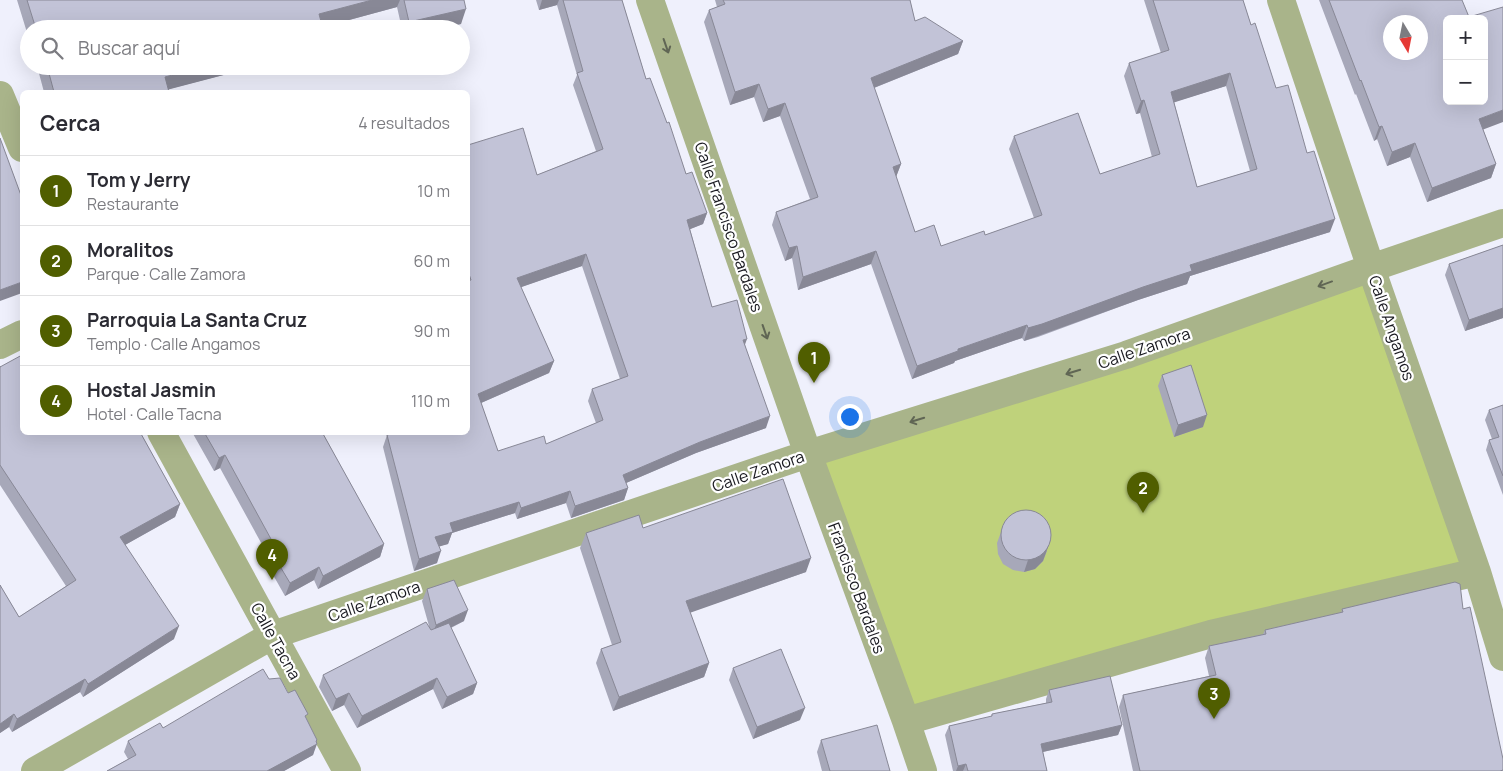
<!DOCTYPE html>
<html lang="es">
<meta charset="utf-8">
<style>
:root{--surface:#fff;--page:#f2f2f3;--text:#2b2b33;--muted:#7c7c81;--line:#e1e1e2;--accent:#505e00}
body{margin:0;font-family:Manrope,sans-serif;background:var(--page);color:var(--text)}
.controls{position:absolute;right:15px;top:15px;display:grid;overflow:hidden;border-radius:8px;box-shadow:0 5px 20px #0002}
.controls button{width:45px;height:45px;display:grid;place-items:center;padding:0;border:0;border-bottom:1px solid var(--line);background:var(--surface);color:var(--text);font:25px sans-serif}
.compass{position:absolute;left:1383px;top:15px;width:45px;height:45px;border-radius:50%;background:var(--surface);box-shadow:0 5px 20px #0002;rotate:170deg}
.you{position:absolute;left:849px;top:416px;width:18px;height:18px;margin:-12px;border:4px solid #fff;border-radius:50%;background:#1a73e8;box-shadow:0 0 0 8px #1a73e833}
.badge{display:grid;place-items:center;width:32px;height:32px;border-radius:50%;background:var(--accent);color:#fff;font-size:16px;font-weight:700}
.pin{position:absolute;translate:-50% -41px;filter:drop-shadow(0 1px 2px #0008)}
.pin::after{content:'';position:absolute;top:26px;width:18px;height:15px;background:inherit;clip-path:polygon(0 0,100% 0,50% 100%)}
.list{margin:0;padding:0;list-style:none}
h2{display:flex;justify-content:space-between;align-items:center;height:65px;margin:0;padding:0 20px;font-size:21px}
h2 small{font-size:16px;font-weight:400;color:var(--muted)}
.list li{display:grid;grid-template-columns:32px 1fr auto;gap:15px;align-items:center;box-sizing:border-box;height:70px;padding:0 20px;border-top:1px solid var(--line)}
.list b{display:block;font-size:19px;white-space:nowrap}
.list p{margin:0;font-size:16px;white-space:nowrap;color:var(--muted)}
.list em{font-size:16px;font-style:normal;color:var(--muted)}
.icon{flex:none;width:28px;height:28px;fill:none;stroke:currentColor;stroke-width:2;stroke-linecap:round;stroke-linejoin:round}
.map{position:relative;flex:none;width:1503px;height:771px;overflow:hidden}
.search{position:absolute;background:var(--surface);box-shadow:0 5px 20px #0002;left:20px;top:20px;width:450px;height:55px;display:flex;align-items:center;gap:12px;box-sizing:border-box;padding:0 18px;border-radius:28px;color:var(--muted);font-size:19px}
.panel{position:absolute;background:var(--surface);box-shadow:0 5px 20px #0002;left:20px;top:90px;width:450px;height:345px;border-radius:8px}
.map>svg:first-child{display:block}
</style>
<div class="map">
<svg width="1503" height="771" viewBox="0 0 1503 771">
<rect width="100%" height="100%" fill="#eff0fc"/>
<path fill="#bfd27b" d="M1371,268L1477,572L906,721L808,454Z"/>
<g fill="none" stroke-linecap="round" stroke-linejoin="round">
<path stroke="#a9b48a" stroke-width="28" d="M650,0L808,454L906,721L923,771
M1281,0L1371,268L1477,572L1503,657
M0,95L22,148
M0,345L22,334
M161,432L347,771
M906,721L1211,634L1477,572
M35,771L273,635L808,454L1126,355L1371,268L1503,223"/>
</g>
<path fill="#a7a8b9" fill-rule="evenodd" d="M17,0H464L461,24L438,29H402L397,7L323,27V29H29V39Z
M536,0H622L646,79L667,123L686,174L707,213L703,224L690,229L712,307L745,345L766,428L696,453L626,483L628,488L624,500L571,518L566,503L517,519L515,513L452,533L448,544L439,546L437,563L414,571L383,447L387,435L468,432V145L537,175L596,151L573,85L577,75L557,5L539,10ZM582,266L620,379L592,389L588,401L596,423L546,444L498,451L481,403L549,373L554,361L521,287Z
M715,0H910L915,21L963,41L958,54L874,88L901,164L896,177L915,232L941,246L985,235L1034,218L1009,149L1014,136L1100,174L1152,157L1140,113L1136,114L1124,76L1129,63L1161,53L1144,0H1243L1251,25L1330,232L1190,276L1187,284L1138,300L1038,337L1024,341L1022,338L955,361L954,363L912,379L871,264L798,290L792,258L785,261L772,225L776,212L810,199L780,116L763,122L754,97L730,105L704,22L709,10L717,7ZM1226,86L1250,171L1197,187L1174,102Z
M1319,0H1462L1483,129L1496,164L1491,178L1427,202L1410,157L1387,166L1377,139L1374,141L1356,94L1355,95Z
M37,66H258L169,89V92H44Z
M1503,245V318L1465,331L1445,275L1449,264Z
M0,366V367L141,434L180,504L175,517L125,545L174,639L83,697L80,692L12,732L9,727L0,733V585L19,617L66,586L0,485Z
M1162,375L1203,427L1174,437L1158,386Z
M1503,405V495L1486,450L1489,440L1492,439L1485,420L1489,410Z
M192,432H322L384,544L380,557L318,589L314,580L285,596L268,566L270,559L220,468L214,471Z
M1005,521L1047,551L1043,561L1035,569L1024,572L1013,570L1003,564L998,554L997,543Z
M643,528L806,572L690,612L709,663L704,677L613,711L596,663L601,649L612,645L580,548L586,533Z
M427,589L464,621L451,628L477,683L473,694L442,709L433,689L357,728L344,705L332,711L319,687L323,675L429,626L422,601Z
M1342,609H1463L1503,771H1133L1119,707L1123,695L1209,676L1205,658L1209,646L1263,634L1265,630L1341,613Z
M733,668L800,720L753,739L729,680Z
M269,679L288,693L307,719L316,742L313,755L284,771H107L128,759L124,752L128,741L163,728Z
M1049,690L1122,725L1118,735L1043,752L1047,771H953L945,735L949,726L991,717L992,714L1046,703V699Z
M821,740L890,771H822L817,752Z"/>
<path fill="#888896" d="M372,0H400L397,7L316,29L319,14Z
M542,0H559L557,5L539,10Z
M466,9L461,24L438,29H407L409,22Z
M963,41L958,54L866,91L871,78Z
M205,66H258L159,92L165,77Z
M292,66H306L290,70Z
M1230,73L1226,86L1166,105L1171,92Z
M759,84L754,97L730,105L735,92Z
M1144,100L1140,113L1136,114L1141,101Z
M785,103L780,116L763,122L768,109Z
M1503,110V122L1474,133L1479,119Z
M1382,126L1377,139L1374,141L1379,127Z
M1415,143L1410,157L1387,166L1392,152Z
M901,164L896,177L893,167Z
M1496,164L1491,178L1427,202L1432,188Z
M707,213L703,224L683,232L687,220Z
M1335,219L1330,232L1190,276L1187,284L1138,300L1024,341L1028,328L1190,265Z
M797,246L792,258L785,261L789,248Z
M876,251L871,264L798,290L803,277Z
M586,254L582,266L513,290L517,278Z
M22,282V293L0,301V290Z
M1503,308V318L1465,331L1469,320Z
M1027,325L1022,338L955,361L954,363L912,379L917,366L958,349Z
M747,339L743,350V340Z
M554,361L549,373L474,406L478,394Z
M1207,415L1203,427L1174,437L1178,425Z
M770,416L766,428L696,453L619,486L623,475L700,442Z
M225,455L220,468L214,471L219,458Z
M628,488L624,500L571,518L575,506Z
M570,491L566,503L517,519L521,508Z
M519,502L515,513L452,533L448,544L431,549L435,537L450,523Z
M180,504L175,517L116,550L120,537Z
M1051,539L1043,561L1035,569L1024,572L1028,560Z
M384,544L380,557L318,589L323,576Z
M441,551L437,563L414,571L419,559Z
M811,558L806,572L681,616L686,601Z
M319,567L314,580L285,596L290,583Z
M468,610L464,621L431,637L436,625Z
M179,626L174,639L83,697L88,684Z
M709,663L704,677L613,711L619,697Z
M437,678L433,689L357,728L362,716Z
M85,679L80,692L12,732L17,719Z
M477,683L473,694L442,709L447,697Z
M349,693L344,705L332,711L336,699Z
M805,708L800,720L753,739L757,727Z
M14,714L9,727L0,733V724Z
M1122,725L1118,735L1038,753L1041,744Z
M317,740L315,745L317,744L313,755L284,771H267Z
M966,764L963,771H956L958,766Z"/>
<path fill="#c2c3d7" stroke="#888896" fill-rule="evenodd" d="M27,0H372L319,14L323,29H36Z
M404,0H464L466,9L409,22Z
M563,0H622L646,79L650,78L667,123L669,122L686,174L692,172L707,213L687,220L712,307L737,300L747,339L743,340L770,416L700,442L623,475L628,488L575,506L570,491L521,508L519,502L450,523L453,532L435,537L441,551L419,559L387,435L398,432H468V281L471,280L468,271V145L523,128L537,175L603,149L577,73L583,71ZM586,254L628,376L592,389L603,420L546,444L544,436L498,451L478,394L554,361L517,278Z
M723,0H910L915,21L925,17L963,41L871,78L901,164L893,167L915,232L934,225L941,246L984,231L985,235L1042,215L1014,136L1078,113L1100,174L1160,154L1144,100L1141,101L1129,63L1169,50L1153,0H1243L1251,25L1255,23L1276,88L1288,85L1307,153L1314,151L1335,219L1190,265L1192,271L1143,287L1042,324L1028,328L1027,325L958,349V351L917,366L876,251L803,277L797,246L789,248L776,212L818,197L785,103L768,109L759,84L735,92L709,10L725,4ZM1230,73L1257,169L1197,187L1171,92Z
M1329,0H1462L1469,17L1503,7V110L1479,119L1496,164L1432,188L1415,143L1392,152L1382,126L1379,127L1361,80L1360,81ZM1447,19H1484V101H1447ZM1390,22H1420V52H1390Z
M47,66H205L165,77L169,92H54Z
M0,138L22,198V282L0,290Z
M1503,245V308L1469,320L1449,264Z
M22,355V432H140L180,504L120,537L179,626L88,684L85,679L17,719L14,714L0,724V585L19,617L76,580L0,465V366V367Z
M1191,365L1207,415L1178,425L1162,375Z
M1503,405V476L1489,440L1499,437L1489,410Z
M204,432H322L384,544L323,576L319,567L290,583L272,553L277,550L225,455L219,458Z
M783,479L811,558L686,601L709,663L619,697L601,649L621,642L586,533L639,515L643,528Z
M1001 535a25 25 0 1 1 50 0a25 25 0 1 1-50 0Z
M454,580L468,610L436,625L427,589Z
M1455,582L1460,584L1463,609L1470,607L1503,759V770L1500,771H1140L1123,695L1216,675L1209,646L1266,634L1265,630L1343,612L1342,609Z
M426,622L431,630L449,623L477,683L447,697L437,678L362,716L349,693L336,699L323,675Z
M781,649L805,708L757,727L733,668Z
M263,669L269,679L280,678L288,693L295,690L308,714L305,716L317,740L316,741L317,744L267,771H107L136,755L128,741L160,723L163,728Z
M1110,676L1122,725L1041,744L1047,771H968L966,764L958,766L949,726L992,716V714L1052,702L1049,690Z
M877,725L890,771H830L821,740Z"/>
<defs><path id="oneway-shaft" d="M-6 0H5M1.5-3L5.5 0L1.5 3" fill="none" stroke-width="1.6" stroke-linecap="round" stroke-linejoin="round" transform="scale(1.25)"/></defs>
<g stroke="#606654">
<use href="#oneway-shaft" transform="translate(666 46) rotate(71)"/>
<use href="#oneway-shaft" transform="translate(1325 284) rotate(160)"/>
<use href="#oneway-shaft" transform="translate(765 332) rotate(71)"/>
<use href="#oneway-shaft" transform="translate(1073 372) rotate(163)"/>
<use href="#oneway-shaft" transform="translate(917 420) rotate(163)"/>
</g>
<g text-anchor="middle" stroke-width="4.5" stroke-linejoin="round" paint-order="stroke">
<g font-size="16" fill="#18181f" stroke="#fff">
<text transform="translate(729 227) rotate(71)" y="6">Calle Francisco Bardales</text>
<text transform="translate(1392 328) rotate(71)" y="6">Calle Angamos</text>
<text transform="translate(1144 348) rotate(-19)" y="6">Calle Zamora</text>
<text transform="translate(758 471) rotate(-19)" y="6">Calle Zamora</text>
<text transform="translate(857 588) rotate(70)" y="6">Francisco Bardales</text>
<text transform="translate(374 601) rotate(-19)" y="6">Calle Zamora</text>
<text transform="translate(276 641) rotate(61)" y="6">Calle Tacna</text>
</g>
</g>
</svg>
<div class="controls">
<button>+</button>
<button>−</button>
</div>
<svg class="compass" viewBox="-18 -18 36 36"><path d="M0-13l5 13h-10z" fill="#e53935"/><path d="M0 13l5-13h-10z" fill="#7c7c81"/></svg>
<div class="you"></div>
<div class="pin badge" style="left:814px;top:383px">1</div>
<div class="pin badge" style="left:1143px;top:513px">2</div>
<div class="pin badge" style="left:1214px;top:719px">3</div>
<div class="pin badge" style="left:272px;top:580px">4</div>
<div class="search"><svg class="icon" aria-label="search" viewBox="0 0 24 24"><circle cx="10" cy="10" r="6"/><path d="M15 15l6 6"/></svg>Buscar aquí</div>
<section class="panel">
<h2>Cerca<small>4 resultados</small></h2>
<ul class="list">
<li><span class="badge">1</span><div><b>Tom y Jerry</b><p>Restaurante</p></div><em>10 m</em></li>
<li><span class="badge">2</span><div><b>Moralitos</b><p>Parque · Calle Zamora</p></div><em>60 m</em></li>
<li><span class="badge">3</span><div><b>Parroquia La Santa Cruz</b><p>Templo · Calle Angamos</p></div><em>90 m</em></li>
<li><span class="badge">4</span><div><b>Hostal Jasmin</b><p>Hotel · Calle Tacna</p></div><em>110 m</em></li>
</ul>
</section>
</div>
